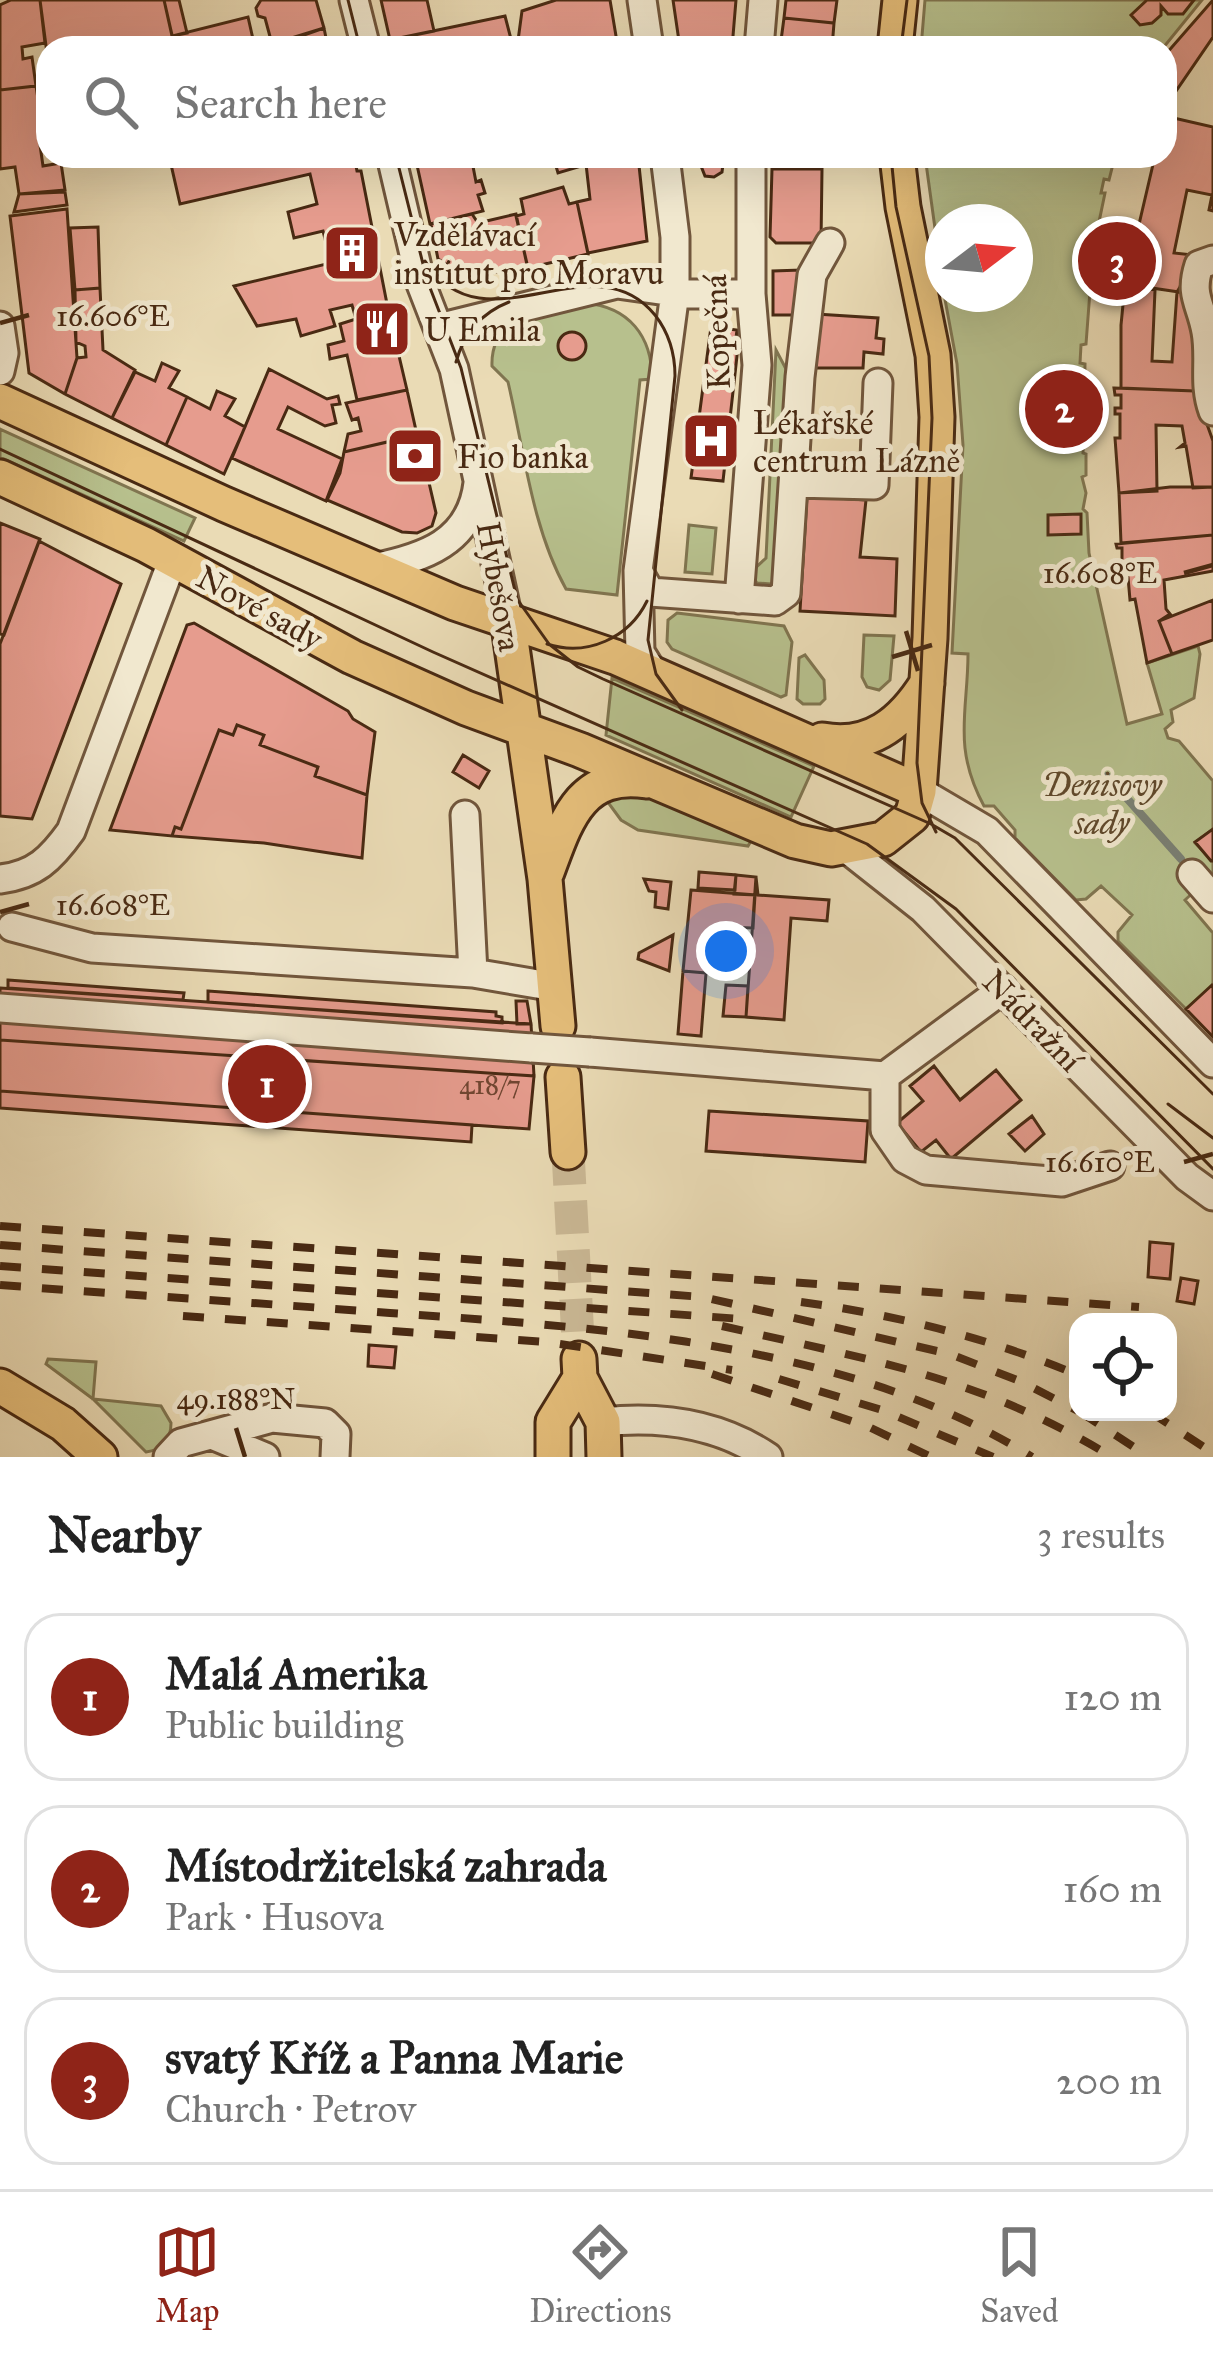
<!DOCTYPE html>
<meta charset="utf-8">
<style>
:root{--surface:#fff;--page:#f2f2f2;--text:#222;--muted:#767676;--line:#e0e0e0;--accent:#8f2418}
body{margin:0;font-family:"IM FELL Great Primer",serif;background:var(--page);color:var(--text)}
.controls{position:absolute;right:36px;bottom:36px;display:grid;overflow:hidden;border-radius:24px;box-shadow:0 12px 48px #0002}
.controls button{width:108px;height:108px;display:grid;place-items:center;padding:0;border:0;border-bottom:3px solid var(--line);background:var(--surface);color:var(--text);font:60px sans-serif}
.compass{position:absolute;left:925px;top:204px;width:108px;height:108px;border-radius:50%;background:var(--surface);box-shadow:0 12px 48px #0002;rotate:74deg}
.you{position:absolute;left:726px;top:951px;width:42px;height:42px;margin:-30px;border:9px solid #fff;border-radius:50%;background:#1a73e8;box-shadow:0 0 0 18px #1a73e833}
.badge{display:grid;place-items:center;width:78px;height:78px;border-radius:50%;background:var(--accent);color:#fff;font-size:39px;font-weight:700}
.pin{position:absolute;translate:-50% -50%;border:6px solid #fff;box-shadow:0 3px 12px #0006}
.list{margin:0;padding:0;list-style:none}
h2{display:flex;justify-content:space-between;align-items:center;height:156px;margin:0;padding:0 48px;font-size:51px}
h2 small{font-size:39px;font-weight:400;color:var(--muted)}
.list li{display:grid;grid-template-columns:78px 1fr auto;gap:36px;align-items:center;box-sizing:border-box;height:168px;margin:0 24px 24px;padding:0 24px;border:3px solid var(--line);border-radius:36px}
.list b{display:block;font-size:45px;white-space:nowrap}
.list p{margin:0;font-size:39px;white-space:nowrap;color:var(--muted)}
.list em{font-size:39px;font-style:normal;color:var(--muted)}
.icon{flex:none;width:66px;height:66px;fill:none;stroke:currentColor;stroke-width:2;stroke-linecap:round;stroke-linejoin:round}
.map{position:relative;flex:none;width:1213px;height:1457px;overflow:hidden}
.search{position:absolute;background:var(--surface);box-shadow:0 12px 48px #0002;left:36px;right:36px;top:36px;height:132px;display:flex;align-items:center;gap:30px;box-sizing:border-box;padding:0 42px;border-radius:36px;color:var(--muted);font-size:45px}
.sheet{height:732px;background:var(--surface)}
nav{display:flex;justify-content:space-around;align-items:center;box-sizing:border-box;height:168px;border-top:3px solid var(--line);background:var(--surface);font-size:33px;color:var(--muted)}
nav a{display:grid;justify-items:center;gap:6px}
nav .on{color:var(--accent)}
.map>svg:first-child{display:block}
</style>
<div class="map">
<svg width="1213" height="1457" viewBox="0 0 1213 1457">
<rect width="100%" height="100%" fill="#eadbb5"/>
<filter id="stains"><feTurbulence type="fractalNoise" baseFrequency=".00167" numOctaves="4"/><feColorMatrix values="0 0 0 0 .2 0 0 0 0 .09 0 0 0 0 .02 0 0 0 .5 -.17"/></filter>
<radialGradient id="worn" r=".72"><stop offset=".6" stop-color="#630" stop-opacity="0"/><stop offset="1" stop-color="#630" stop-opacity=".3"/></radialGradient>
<path fill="#b7c08d" stroke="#807550" stroke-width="3" d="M925,0H1202L1163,48H921Z
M925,156H1115L1109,180L1104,179L1101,193H1105L1093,251L1086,344L1081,345L1080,363L1085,364L1083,453L1086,454V475L1082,477L1086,493L1083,509L1087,513L1089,553L1127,724L1162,714L1147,663L1198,646L1200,654L1194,698L1171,710L1173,722L1165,729L1168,738L1179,741L1213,781V829L1195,843L1213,861V874L1185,900L1213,933V986L1186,1009L1118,941V932L1132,915L1101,886L1086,899L1076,900L1015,838V830L994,806H984C952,747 968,711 968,654L952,653L963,445L957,364L944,294H1015V222H943V286Z
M585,303C629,307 652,336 652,379L640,380L617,595L566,589C532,528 524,450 508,382L492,366C490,313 546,312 585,303Z
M776,350L786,369L787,388L777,579L771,584L757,583L750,573L766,558Z
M0,429L195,518L184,541L0,457Z
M689,525L716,528L712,574L685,572Z
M677,613L784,626L792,642L786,695L781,697L672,649L667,642L668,620Z
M864,635L894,636L890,680L879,690L867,687L862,677Z
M805,655L824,680L825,699L820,704H803L797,699L799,658Z
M612,678L814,766L791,817L606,735Z
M619,793L652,797L751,841L748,846L638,830L621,820L604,797Z
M48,1359L96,1362L93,1399L161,1406L171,1423C171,1439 163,1450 146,1452L93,1399L46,1364Z"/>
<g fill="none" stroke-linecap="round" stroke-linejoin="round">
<path stroke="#7a8074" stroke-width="8" d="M1107,776L1181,859"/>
</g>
<path fill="#e69c8e" stroke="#492a13" stroke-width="3" d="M11,0H40L45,43L22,47L23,59L32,57L36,86L0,90V5Z
M40,0H164L175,48H48V61Z
M164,0H179L187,33L172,36Z
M261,0H316L324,28L272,44L265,18L258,16L256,8Z
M381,0H427L434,31L390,40Z
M556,0H610L618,48H517L522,11Z
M673,0H736L732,48H680Z
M786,0H837L834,23L784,18Z
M1147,0H1194L1183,14H1168L1161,6V15L1152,23L1140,25L1131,15Z
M1213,0V37L1172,97L1165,116V55Z
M505,16L511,39L465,48H461L460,41L444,45V48H392L390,40Z
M248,17L255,48H175L172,36Z
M784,18L834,23L832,48H780Z
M324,28L328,48H286L284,42Z
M36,86L44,138H39L43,166L61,163L65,190L19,194L15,167L0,169V90Z
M1165,116L1213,127V211L1209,210L1212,195L1187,190L1174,253L1193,255L1185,287H1180L1179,292L1125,284L1127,277L1134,278L1139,251L1133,250L1155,156H1165Z
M186,156H354L357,171H361L388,309L356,319L352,305L330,310L335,326L301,336L296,319L257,326L234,286L331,263L323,231L294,238L288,212L317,204L310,174L180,204L170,160Z
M415,156H471L476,182L481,180L485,193L478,195L483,211L430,224Z
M553,156H615L558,173Z
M614,156H638L647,241L588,253L577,202L590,199L586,164Z
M697,156H724L722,172L714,177L705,176Z
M772,156H821V168L772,169Z
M772,169H822L821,243H776L770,237Z
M563,187L569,204L577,202L588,254L528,268L516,216L524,214L521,199Z
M65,192L67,205L14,212L19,194Z
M67,209L77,358L65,394L29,373L10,216Z
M472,214L478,223L516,214L527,265L470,278L438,259L431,224Z
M98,227L100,288L75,290L70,228Z
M1116,244L1139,251L1134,278L1109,276L1110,269L1103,271L1096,263L1100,259L1097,252L1106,247L1114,250Z
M801,270L798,315H773V271Z
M1125,284L1155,290L1152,361L1172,362L1177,292L1180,287H1185L1199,352L1195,391L1121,388V325Z
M100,288L103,350L135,370L112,418L65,394L77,358L86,357L85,346L76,342L75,290Z
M388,309L407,390L357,400L347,355L330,359L328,345L344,341L340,324Z
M816,314L878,318L876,338L884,339L883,354L864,352L863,368H813Z
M711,327L737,330L736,338H739L723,481L691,478Z
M558 346a14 14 0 1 1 28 0a14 14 0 1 1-28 0Z
M162,363L179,371L169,388L187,397L166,445L112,418L135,372L155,381Z
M269,369L327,399L338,396L340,404L332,405L336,423L325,426L288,407L278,429L342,459L326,501L232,458Z
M1114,388L1195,391L1213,441V487L1193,488L1186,446L1180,447L1185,443L1182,426L1156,425L1157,491L1119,493L1115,438H1120V414H1115V408H1121V395H1115Z
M407,390L417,435L344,452L348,434L361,431L358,418L352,420L346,403Z
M217,391L235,399L225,416L245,427L224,474L166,445L187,397L210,409Z
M418,435L436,513L432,526L417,533L402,532L327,500L340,473L344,452Z
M1170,487H1213V535L1121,543L1119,493Z
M807,496L866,500L860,557L897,559L895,616L800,611Z
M1081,514V534L1048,535V515Z
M0,523L40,539L4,635L0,634Z
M1213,535V571L1164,580L1166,609L1170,614L1159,621L1172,654L1147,663L1135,599L1130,600L1128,577L1122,578V548H1117L1116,544Z
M39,541L121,584L32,819L0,816V644Z
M1213,600V640L1172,654L1159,621Z
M194,623L348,711L353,719L375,732L367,795L315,776L318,767L260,745L264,735L237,725L233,735L219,730L181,829L175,827L172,836L110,830L187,625Z
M237,725L264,735L260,745L318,767L315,776L367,795L362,858L264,843L172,836L175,827L181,829L219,730L233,735Z
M463,755L489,771L479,788L453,772Z
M1213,829V861H1211L1195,842Z
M699,872L736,875L735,890L698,888Z
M736,875L756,877L755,895L734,894Z
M756,877L758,895L829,900L827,921L791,918L784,1020L746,1017Z
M644,879L671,882L668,909L655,907L656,892L649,891Z
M691,890L755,895L753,928L723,927L718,974L683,971Z
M673,935L669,971L638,959L639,953Z
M683,971L706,973L701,1036L678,1034Z
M8,980L184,993L183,1000L8,988Z
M726,985L748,986L746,1017L723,1016Z
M1212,985L1213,986V1037L1186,1009Z
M0,988L531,1024L534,1076L0,1040Z
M208,991L496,1012V1016L502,1017V1023L208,1002Z
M516,1001H527L531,1024H517Z
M0,1040L534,1076L529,1129L0,1091Z
M934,1066L960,1100L996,1070L1021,1100L951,1159L936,1140L921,1152L897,1123L923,1101L910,1086Z
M0,1091L472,1125L471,1142L0,1108Z
M709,1111L868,1121L865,1162L706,1151Z
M1032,1116L1044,1134L1025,1151L1009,1134Z
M1150,1242L1173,1244L1170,1279L1148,1277Z
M1181,1278L1198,1281L1194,1304L1177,1301Z
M369,1345L396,1347L394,1368L368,1366Z"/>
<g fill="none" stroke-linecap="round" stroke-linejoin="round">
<path stroke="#cab895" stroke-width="33" stroke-dasharray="33 16" stroke-linecap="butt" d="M568,1152L579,1359"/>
<g stroke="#71563c" stroke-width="33">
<path id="minor" d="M354,0L366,48
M642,0L649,48
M759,48L763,0
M391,156L421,284L454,369L508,619
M1213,260L1199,265C1189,296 1201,303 1206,332C1211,359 1203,384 1213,411
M0,326L4,353L0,371
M438,328L617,284L688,294H751
M794,483L874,485L878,383
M373,568C423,558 471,543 478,483
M638,571L650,592L775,601L786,593L800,377L812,275L830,243
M739,599L757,365L751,294V156
M653,673L640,652L638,571L675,292V237L665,156
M919,791L987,831L1213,1063
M465,815L473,973
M847,849L923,909L1187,1177L1213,1196
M1192,874L1213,898
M0,879C35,875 51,859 71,831L173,559
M12,927L92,948L473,973L555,987
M0,1008L532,1048
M590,1052L885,1076L1003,989
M885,1076V1130L905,1159L926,1170L1062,1182L1110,1166
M603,1422C660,1416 719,1424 768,1457
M212,1435L265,1457
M168,1457L181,1443L272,1418L325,1423L336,1434L335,1457"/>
</g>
<g stroke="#492a13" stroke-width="39">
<path id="major" d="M895,48L900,0
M0,401L224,504L455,603L615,657L919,791
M0,477L146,545L352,657L466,708L580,750L795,841L831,849L883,839L912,816L919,791L930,638L937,417L933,355L903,207L897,156
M508,619L545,879L558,1026
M822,740C870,749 902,723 927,683
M547,872C566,821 580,771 647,781
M563,1077L568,1152
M579,1359L580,1378L603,1422L604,1457
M0,1386L63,1424L100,1457
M553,1457V1422L580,1378"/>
</g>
<use href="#minor" stroke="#f1e8cf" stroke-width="27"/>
<use href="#major" stroke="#e5be7a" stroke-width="33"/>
<path stroke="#492a13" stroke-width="3" d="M348,0L360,48
M901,48L907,0
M396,156L427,280L461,368L517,599L549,644L578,667L603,679L931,824L955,838L1213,1094
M891,156L896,207L929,356L932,418L917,763L922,803L936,832
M425,261C484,354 592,237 655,315C669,333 675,354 675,376L648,640L656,674L682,710
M456,362C464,333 481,313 509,302
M0,449L433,652L867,844L956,909L1213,1169
M547,644C587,657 629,638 647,601
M1168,1104L1213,1138"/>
<path stroke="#492a13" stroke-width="8" stroke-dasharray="21 21" stroke-linecap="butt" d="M0,1226L1139,1307
M0,1245L703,1297L950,1354L1022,1382L1078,1411
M0,1266L742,1319
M0,1285C130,1295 260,1303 390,1313C597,1327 852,1343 1032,1457
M801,1302C897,1315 989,1338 1078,1375
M183,1316L547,1342L732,1370
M722,1326C869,1360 979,1376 1112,1457
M712,1374L869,1427L931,1457
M779,1379L882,1410L993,1457
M1080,1412L1149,1457
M1150,1412L1213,1453"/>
<g stroke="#71563c" stroke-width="33" stroke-linecap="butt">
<path id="minor-bridge" d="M532,1048L590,1052"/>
</g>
<use href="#minor-bridge" stroke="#f1e8cf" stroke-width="27"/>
</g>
<path fill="none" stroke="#492a13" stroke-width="4.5" d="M0,323L29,315M1184,573L1213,565M906,631L918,671M892,657L932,645M0,912L29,904M1184,1162L1213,1154M236,1428L245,1457"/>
<defs>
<g id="building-square" transform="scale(3)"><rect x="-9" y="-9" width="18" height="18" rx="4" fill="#8f2418" stroke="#f1e8cf"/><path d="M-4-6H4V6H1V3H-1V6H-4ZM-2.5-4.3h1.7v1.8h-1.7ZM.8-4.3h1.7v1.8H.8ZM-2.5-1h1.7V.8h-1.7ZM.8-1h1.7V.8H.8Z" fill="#fff"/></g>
<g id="restaurant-square" transform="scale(3)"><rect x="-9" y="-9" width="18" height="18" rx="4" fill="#8f2418" stroke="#f1e8cf"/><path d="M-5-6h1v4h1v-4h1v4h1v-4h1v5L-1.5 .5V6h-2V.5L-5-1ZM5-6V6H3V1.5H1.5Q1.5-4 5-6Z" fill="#fff"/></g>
<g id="hospital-square" transform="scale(3)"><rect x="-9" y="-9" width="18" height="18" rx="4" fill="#8f2418" stroke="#f1e8cf"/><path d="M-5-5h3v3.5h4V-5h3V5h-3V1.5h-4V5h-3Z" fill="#fff"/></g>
<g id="bank-square" transform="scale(3)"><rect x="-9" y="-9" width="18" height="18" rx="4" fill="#8f2418" stroke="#f1e8cf"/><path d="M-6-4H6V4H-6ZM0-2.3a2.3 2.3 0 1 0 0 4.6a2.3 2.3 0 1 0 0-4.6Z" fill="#fff"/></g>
</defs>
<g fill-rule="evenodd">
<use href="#building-square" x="352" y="253"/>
<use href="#restaurant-square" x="382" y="329"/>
<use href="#hospital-square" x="711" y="441"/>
<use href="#bank-square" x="415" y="456"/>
</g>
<g text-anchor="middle" stroke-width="10" stroke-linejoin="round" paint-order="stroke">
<g font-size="27" fill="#704632">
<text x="490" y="1094">418/7</text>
</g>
<g font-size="33" fill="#492a13" stroke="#f1e8cf" text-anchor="start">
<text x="394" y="246">Vzdělávací<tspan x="394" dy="38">institut pro Moravu</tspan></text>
<text x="424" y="341">U Emila</text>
<text x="753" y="434">Lékařské<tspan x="753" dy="38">centrum Lázně</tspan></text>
<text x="457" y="468">Fio banka</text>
</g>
<g font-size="33" fill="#492a13" stroke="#f1e8cf">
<text transform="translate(716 332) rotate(-92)" y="12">Kopečná</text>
<text transform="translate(500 586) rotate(80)" y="12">Hybešova</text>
<text transform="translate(260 607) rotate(29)" y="12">Nové sady</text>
<text transform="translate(1033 1020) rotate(46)" y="12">Nádražní</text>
</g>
<g font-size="33" font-style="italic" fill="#5f482b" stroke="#f1e8cf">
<text x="1102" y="796">Denisovy<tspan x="1102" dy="38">sady</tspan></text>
</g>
</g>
<g font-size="30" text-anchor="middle" fill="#492a13" stroke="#f1e8cf" stroke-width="10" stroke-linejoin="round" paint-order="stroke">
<text x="113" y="326">16.606°E</text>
<text x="1100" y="583">16.608°E</text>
<text x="113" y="915">16.608°E</text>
<text x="1100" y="1172">16.610°E</text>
<text x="236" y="1409">49.188°N</text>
</g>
<rect width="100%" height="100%" filter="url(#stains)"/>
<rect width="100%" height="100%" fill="url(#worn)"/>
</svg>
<div class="controls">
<button><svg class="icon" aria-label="locate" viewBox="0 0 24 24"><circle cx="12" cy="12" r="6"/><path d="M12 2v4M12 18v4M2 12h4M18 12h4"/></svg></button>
</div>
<svg class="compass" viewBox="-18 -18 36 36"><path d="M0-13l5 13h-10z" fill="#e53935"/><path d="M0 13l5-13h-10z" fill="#767676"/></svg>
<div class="you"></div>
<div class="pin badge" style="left:267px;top:1084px">1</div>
<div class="pin badge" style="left:1064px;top:409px">2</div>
<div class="pin badge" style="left:1117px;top:261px">3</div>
<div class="search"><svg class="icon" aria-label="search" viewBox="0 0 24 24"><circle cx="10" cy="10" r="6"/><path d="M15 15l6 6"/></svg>Search here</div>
</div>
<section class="sheet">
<h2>Nearby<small>3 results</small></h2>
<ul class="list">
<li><span class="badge">1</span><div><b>Malá Amerika</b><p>Public building</p></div><em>120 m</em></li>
<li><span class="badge">2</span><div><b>Místodržitelská zahrada</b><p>Park · Husova</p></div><em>160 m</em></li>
<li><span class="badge">3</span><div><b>svatý Kříž a Panna Marie</b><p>Church · Petrov</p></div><em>200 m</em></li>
</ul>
</section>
<nav>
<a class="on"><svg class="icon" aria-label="map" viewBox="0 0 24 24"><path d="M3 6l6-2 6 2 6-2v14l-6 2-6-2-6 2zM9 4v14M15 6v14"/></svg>Map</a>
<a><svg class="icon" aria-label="directions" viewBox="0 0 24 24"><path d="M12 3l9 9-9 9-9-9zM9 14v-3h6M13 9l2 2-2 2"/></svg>Directions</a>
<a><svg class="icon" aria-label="saved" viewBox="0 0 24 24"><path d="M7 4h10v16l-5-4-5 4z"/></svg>Saved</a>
</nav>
